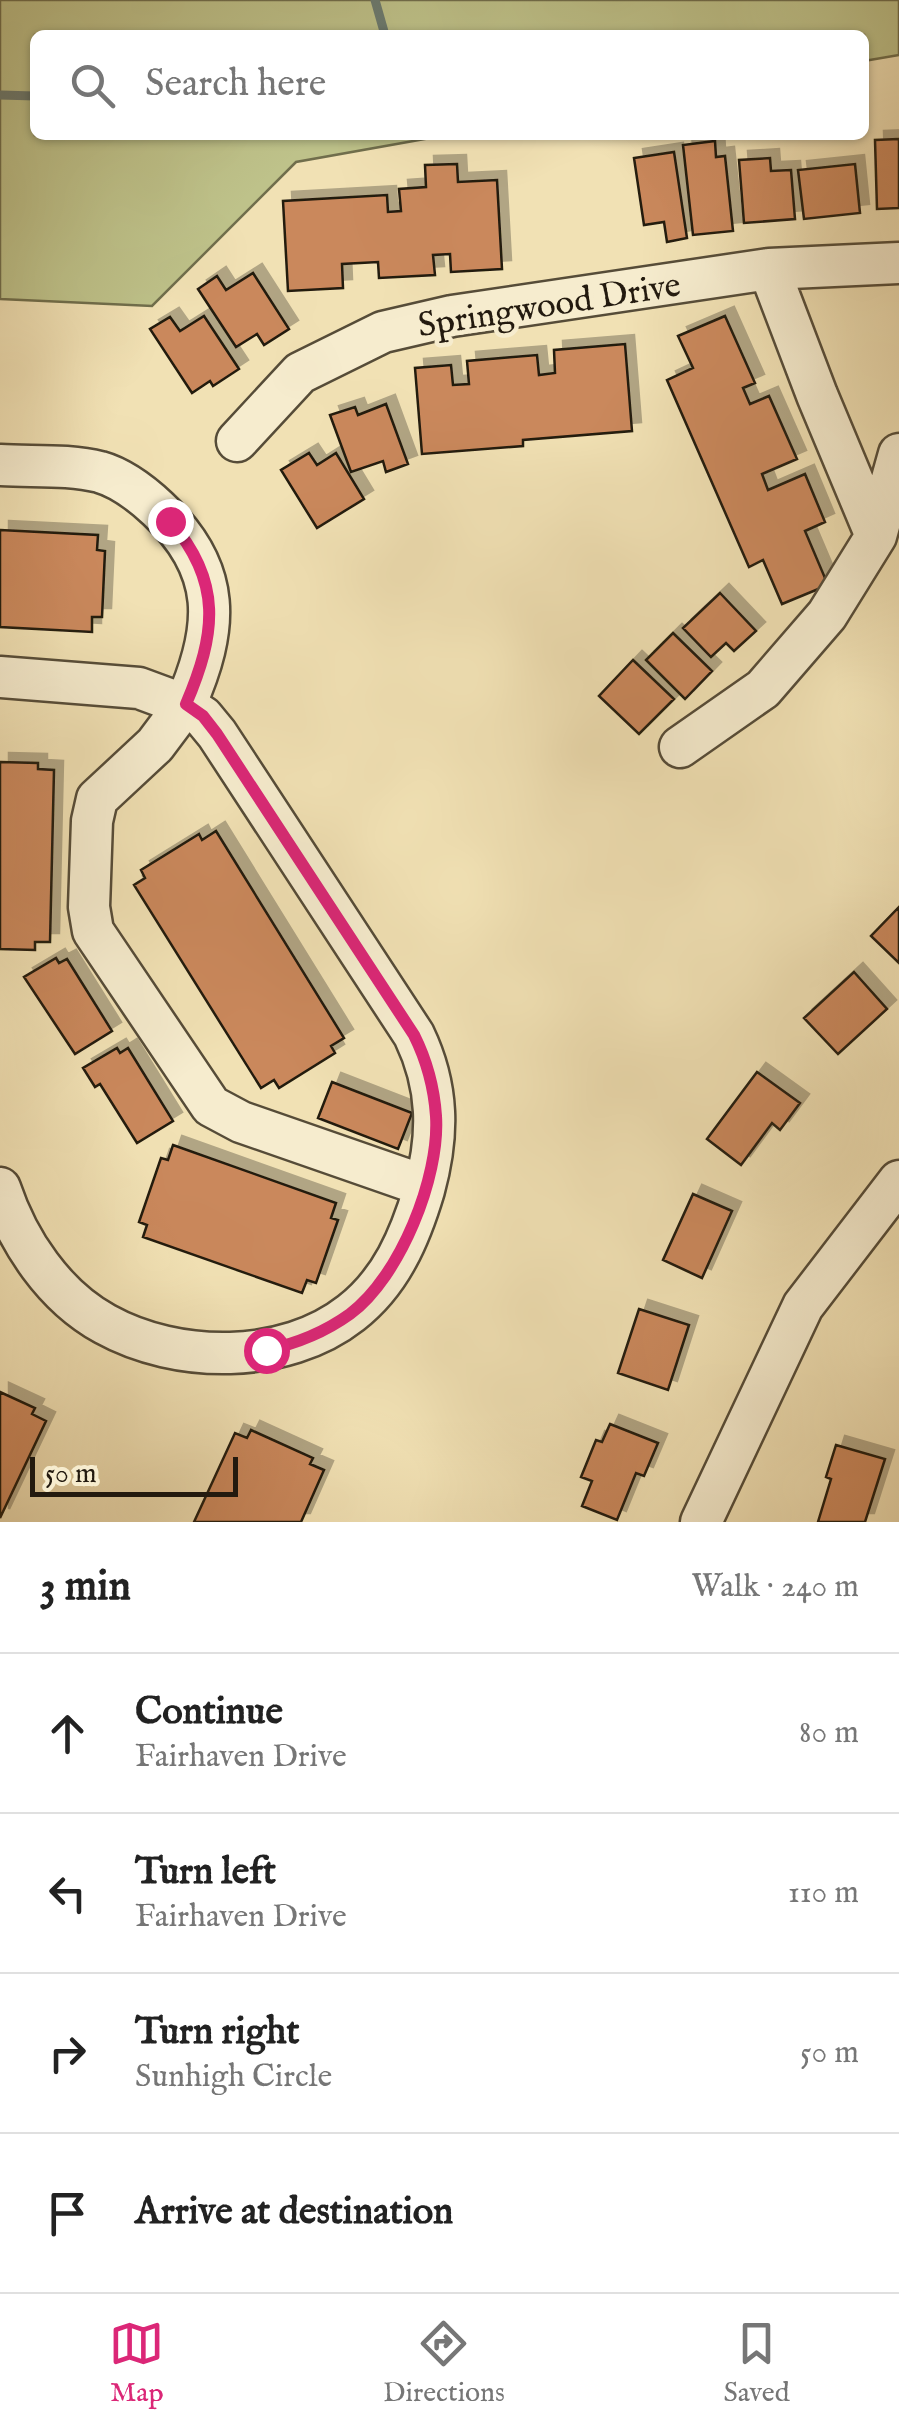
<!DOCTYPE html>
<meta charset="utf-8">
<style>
:root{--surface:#fff;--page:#f2f2f2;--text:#222;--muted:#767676;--line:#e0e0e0;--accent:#db2777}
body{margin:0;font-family:"IM FELL English",serif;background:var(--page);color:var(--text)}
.scale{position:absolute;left:30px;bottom:25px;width:208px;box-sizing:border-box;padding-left:10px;border:5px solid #231a0f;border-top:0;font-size:28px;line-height:35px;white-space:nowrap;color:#231a0f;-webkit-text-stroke:8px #f6ecce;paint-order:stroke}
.stop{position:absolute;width:30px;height:30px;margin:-22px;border:8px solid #db2777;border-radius:50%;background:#fff}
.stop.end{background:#db2777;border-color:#fff;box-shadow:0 2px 10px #0008}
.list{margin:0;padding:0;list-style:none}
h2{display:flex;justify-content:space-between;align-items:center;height:130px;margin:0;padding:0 40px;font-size:42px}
h2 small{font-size:32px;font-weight:400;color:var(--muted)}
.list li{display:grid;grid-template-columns:65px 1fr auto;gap:30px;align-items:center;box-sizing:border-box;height:160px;padding:0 40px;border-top:2px solid var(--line)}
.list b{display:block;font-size:38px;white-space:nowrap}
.list p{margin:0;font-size:32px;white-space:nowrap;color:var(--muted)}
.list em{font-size:32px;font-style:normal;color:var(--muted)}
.icon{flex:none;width:55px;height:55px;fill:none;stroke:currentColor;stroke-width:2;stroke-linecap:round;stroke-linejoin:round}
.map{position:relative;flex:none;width:899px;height:1522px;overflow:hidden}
.search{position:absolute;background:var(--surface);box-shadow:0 2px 8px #0004;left:30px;right:30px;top:30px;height:110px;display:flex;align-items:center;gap:25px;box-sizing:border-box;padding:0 35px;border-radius:15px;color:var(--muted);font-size:38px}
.sheet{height:770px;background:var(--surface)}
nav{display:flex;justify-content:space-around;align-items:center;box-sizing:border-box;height:140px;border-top:2px solid var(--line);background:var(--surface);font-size:28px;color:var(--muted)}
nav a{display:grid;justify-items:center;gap:5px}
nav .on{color:var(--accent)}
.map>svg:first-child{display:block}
</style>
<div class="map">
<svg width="899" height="1522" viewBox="0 0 899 1522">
<defs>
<filter id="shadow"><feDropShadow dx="9" dy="-9" stdDeviation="0" flood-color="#0004"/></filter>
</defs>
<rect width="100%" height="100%" fill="#f1e1b4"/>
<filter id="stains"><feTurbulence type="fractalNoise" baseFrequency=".002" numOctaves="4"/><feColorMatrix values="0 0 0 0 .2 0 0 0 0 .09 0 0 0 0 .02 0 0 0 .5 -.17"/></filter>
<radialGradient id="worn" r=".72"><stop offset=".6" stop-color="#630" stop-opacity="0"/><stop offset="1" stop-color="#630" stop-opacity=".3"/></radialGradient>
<path fill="#bec28a" stroke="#706e4c" stroke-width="2.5" d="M0,0H899V55L864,61V35H35V135H447L296,162L152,306L0,299Z"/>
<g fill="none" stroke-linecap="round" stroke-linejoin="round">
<path stroke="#6b7b71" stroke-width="9" d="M375,0L385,35
M0,95L35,96"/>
</g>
<path fill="#ca885b" stroke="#231a0f" stroke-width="2.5" filter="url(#shadow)" d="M899,139V208L877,209L875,140Z
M715,141L716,157L725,156L733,231L693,235L683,145Z
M674,152L687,238L667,242L664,222L644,225L634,158Z
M770,158L771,171L791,170L795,219L744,223L739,160Z
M457,164L458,182L497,180L502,269L451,272L450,254L433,255L435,275L379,278L378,262L342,264L343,288L288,291L283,201L387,195L388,212L401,211L399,189L426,187L425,165Z
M855,164L860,213L804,219L798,170Z
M253,273L289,329L264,345L257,334L236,347L198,289L217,276L226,290Z
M204,316L239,369L213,386L210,381L192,393L150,329L170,317L180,331Z
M725,316L755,383L743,388L750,404L769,396L797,459L762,474L768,490L805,474L825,522L805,531L828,585L782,604L763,560L749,567L667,380L693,368L678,336Z
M625,344L632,431L523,440V446L422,454L415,368L451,365L453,385L469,384L467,361L537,355L539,375L555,373L554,350Z
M386,404L408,464L386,472L383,461L351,472L330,415L355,407L358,415Z
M309,453L317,465L336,453L364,499L317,528L281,470Z
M0,530L98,535L97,550L105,551L102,617H92V632L0,627Z
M720,593L756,631L734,651L726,643L711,657L683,628Z
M673,633L712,671L685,699L646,660Z
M633,660L674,699L639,734L599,696Z
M0,762L38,763V769L54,770L50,942H35V950L0,949Z
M216,831L344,1038L331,1046L335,1053L279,1088L274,1080L261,1088L134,885L145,878L141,870L199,834L202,840Z
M899,907V963L871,936Z
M56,958L59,963L67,959L112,1031L75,1054L24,977Z
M854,972L887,1009L838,1054L804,1018Z
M117,1048L120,1053L128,1048L173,1121L137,1143L100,1084L95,1087L83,1068Z
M757,1072L800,1103L780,1130L772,1123L741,1165L707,1139Z
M332,1082L412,1113L398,1149L318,1118Z
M173,1145L336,1203L331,1218L338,1220L316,1283L307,1280L302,1293L143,1237L147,1225L139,1222L161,1158L168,1160Z
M693,1194L732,1211L702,1278L663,1260Z
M639,1309L689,1325L668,1390L618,1373Z
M0,1392L35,1408L32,1414L46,1421L0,1518Z
M610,1424L658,1443L644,1476L636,1473L617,1520L582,1506L592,1481L581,1477L596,1440L602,1442Z
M251,1430L313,1458L310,1464L324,1470L301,1522H194L235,1433L247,1438Z
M836,1445L885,1459L865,1522H818L831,1479L826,1477Z"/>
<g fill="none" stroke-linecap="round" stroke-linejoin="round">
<g stroke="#564c38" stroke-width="45">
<path id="minor" d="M769,269L817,395L876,536
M237,441L300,373L383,332L452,316L769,269L899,263
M0,465C32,467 69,464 100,472C121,478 142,494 158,509C223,570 219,628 185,705L139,688L0,677
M680,747L763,689L827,615L876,536L899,454
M0,1188C18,1242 54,1296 105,1324C177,1364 285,1365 351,1313C391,1282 410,1237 424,1190C439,1135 439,1087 414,1035L217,734L203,717L185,705L155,745L97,799L92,821L89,907L93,931L211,1106L241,1122L425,1186
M701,1522L803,1306L899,1181"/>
</g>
<use href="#minor" stroke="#f6ecce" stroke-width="40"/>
</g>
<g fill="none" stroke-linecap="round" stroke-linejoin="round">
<path stroke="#db2777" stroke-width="12" d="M170,521C223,582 216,634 186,704L203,716L217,734L414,1035C427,1061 434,1087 436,1116C440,1177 400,1277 350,1314C325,1332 295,1344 266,1350"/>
</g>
<g text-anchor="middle" stroke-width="9" stroke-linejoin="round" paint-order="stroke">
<g font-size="35" fill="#231a0f" stroke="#f6ecce">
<text transform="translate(549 304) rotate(-9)" y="12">Springwood Drive</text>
</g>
</g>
<rect width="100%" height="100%" filter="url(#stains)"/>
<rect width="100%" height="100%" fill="url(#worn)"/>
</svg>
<div class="scale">50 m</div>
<div class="stop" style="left:266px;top:1350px"></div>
<div class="stop end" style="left:170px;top:521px"></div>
<div class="search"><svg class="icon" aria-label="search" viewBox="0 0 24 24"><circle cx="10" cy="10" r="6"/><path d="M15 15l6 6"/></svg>Search here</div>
</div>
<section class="sheet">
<h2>3 min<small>Walk · 240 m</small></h2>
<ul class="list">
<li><svg class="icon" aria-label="ahead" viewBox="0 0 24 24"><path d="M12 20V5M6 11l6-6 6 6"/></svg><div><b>Continue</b><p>Fairhaven Drive</p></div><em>80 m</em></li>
<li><svg class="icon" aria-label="left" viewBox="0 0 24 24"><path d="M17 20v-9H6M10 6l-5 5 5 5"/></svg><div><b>Turn left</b><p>Fairhaven Drive</p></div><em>110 m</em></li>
<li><svg class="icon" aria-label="right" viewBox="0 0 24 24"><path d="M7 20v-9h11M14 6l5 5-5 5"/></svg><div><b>Turn right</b><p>Sunhigh Circle</p></div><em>50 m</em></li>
<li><svg class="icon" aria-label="arrive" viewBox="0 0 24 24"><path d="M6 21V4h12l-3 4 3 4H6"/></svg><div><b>Arrive at destination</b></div></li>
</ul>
</section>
<nav>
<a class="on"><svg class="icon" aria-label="map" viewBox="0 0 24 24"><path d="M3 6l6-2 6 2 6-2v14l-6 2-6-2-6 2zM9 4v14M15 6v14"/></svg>Map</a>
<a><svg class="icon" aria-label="directions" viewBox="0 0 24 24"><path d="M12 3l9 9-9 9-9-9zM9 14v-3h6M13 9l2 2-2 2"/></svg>Directions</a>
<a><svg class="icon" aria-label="saved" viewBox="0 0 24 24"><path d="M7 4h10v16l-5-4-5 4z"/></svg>Saved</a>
</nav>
